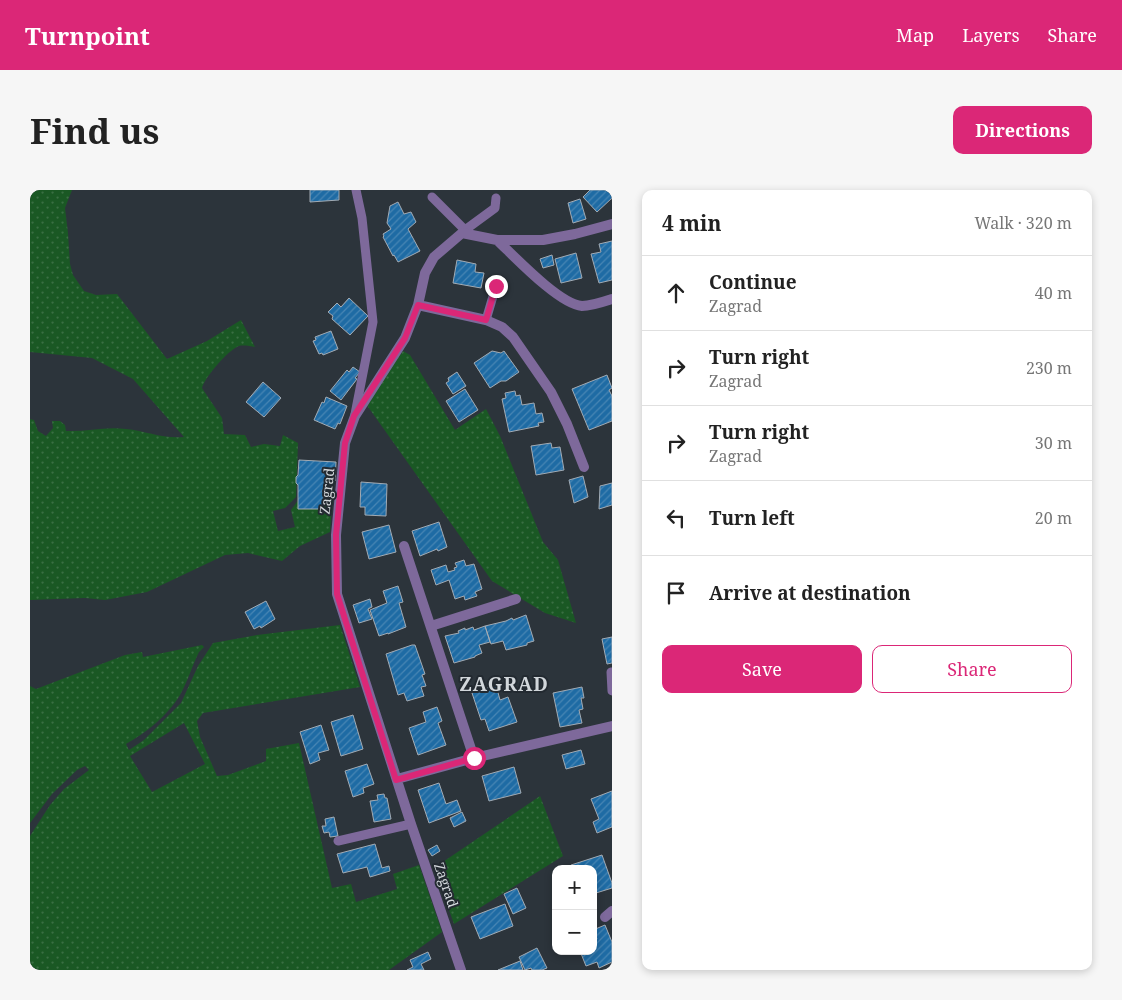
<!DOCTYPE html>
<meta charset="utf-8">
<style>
:root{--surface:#fff;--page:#f6f6f6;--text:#222;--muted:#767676;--line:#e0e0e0;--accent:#db2777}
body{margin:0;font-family:"Noto Serif",serif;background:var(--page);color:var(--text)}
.controls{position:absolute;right:15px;bottom:15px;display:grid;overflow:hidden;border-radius:10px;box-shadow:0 2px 8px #0003}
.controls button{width:45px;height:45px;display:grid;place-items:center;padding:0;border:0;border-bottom:1px solid var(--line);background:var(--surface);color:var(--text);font:25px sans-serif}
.stop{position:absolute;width:15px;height:15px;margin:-11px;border:4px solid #db2777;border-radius:50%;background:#fff}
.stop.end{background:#db2777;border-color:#fff;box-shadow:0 1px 5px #0008}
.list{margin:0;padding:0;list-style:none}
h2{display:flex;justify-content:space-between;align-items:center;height:65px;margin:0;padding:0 20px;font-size:21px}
h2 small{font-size:16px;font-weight:400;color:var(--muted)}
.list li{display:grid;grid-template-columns:32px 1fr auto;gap:15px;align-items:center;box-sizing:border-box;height:75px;padding:0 20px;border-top:1px solid var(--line)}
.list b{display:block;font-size:19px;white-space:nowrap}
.list p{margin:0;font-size:16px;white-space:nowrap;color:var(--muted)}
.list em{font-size:16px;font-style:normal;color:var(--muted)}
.actions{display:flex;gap:10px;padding:15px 20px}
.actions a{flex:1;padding:11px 0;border:1px solid var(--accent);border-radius:10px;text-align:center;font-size:18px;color:var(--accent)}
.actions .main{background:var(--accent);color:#fff}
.icon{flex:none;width:28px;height:28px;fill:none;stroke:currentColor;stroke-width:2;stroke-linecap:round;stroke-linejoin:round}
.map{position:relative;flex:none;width:582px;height:780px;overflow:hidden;border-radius:10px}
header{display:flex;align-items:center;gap:30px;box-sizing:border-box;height:70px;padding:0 25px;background:var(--accent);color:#fff}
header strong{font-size:24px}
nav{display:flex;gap:28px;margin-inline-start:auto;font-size:18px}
.intro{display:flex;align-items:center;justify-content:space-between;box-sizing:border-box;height:120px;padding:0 30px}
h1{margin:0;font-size:35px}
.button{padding:12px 22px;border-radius:10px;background:var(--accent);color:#fff;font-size:18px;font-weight:700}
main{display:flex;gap:30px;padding:0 30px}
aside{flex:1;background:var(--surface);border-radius:10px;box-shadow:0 2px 8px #0003}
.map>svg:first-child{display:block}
</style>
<header>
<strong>Turnpoint</strong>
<nav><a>Map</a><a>Layers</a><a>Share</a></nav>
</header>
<div class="intro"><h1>Find us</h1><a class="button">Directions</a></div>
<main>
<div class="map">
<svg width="582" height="780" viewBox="0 0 582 780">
<defs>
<pattern id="grass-dots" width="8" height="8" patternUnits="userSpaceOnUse" patternTransform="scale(1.25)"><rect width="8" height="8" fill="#1a5824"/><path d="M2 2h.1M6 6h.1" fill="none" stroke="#3a6f43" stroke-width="1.8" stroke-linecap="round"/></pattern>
<pattern id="building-hatch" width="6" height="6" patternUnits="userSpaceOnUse" patternTransform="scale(1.25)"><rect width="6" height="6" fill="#1e6ba4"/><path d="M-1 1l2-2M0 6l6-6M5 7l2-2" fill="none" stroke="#4886b4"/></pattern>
</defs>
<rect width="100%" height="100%" fill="#2c343b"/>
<path fill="url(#grass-dots)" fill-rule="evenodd" d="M5,0H42L35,18L38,43L40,74L43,85L54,101L66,105L87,104L137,169L177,151L211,130L225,157C220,156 213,155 209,156C198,160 175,187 172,198L192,228L194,244L215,245L221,257L234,254L250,256L253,245L268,253L266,307L255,318L243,321L248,341L265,337L261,320L269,309L302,312L300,342L270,356L252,371L218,363L195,365L117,402L75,410L55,408L0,410V229L4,230L8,241L16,246L23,238L22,231H30L35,235L36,241C56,242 76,236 96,239C116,241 133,249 154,247L103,189L62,168L0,162V6Z
M373,161L380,165L425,240L456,219L470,246L513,352L528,370L546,433L515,423L462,391L336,214Z
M310,435L330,497L173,523L167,531L170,547L187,586L198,585L236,571V559L269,553L302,698L321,694L326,712L367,699L363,684L389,675L412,742L359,780H0V646L20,615L34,599L59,580L55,576L47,580L22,604L0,633V496L6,499L95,465L112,462L113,467L172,455L174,457L169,462C162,476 158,491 150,505C138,525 116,543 96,554L99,560L114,550L151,513L168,476L183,453L227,445ZM154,533L175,574L122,602L100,566Z
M510,606L533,666L424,734L404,678Z"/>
<path fill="url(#building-hatch)" stroke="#a2abb4" d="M280,0H309V10L280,12Z
M560,0H581L582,8L567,22L553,7Z
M550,9L556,29L543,33L538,13Z
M368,12L374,24L381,22L386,32L378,39L390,61L368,72L364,65L363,66L353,47L354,46L353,44L361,39L357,33L360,16Z
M582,51V90L569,93L561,64L571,62L569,54Z
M546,63L552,88L531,93L525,69Z
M522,65L524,75L513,78L510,69Z
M427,70L446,74L445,82L454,83L451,98L423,93Z
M319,108L338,126L320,145L302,129L303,126L298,122L307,113L311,117Z
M301,141L308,159L293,165L292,163L289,164L283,151L286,150L285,147Z
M462,161L471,163L474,161L489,182L476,191H471L460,198L444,173Z
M323,177L330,182L325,188L327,189L311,210L300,201L317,180L319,182Z
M427,182L436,196L423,204L416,193L419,191L418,188Z
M577,185L582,198L579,200L582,206V231L559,240L542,199Z
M233,192L251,208L234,227L216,212Z
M435,199L448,220L429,232L416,211Z
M485,201L486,206L490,205L492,215L504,213L506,224L512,223L514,232L508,233L509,236L479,242L472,209L476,208L475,203Z
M296,207L317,216L310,234L308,233L305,239L284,230L292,212L294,213Z
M521,253L522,258L530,257L534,280L506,285L501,256Z
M269,270L306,272L305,291L295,290L293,319H268V295L266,293V287L268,285Z
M553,286L558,307L544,313L539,290Z
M331,292L357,294L356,326L335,325V317H330Z
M582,293V315L569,319L570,296Z
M409,332L417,357L408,361L407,359L390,366L382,341Z
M359,335L366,362L339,369L332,342Z
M434,370L436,376L444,374L452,399L445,402L447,406L435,410L434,406L425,409L419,390L406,395L401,380L416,375L418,382L425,380L424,378L427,377L425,373Z
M368,396L373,412L369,413L376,437L358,444V443L349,446L340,420L357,413L353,401Z
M340,409L342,417L338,419L342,429L329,433L323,415Z
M236,411L245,429L231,438L230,436L224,439L215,422Z
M496,425L504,451L497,453V455L476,460L473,451L461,454L455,436L476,431L482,428L483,430Z
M455,436L460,452L449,455L452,463L445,466V467L424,473L415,446L429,443L428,441L435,438V440L443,437L444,440Z
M582,447V473L577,474L572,449Z
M382,455H385L395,484L392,485L396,496L391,497L394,506L377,511L374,503L368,505L356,464Z
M466,495L470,510L478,507L487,532L459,541L455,529L451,530L442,503Z
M552,497L554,508H551L553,519L549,520L552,533L530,537L523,503Z
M407,517L412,531L408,533L416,555L388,565L379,538L396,532L393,522Z
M323,525L333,559L311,566L301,532Z
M291,535L299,560L288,563L290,570L280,574L270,542Z
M551,560L555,574L536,579L532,565Z
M337,574L344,594L333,598L334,603L323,607L315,581Z
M484,577L491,603L459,611L452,586Z
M409,593L416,614L427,610L431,621L399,633L388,600Z
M582,601V637L567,643L563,632L569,629L561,609Z
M354,604L355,608H357L361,629L344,632L340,611L348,610L347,605Z
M432,622L436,631L424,637L420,628Z
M304,627L308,646L300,647L299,642L294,643L292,636H296L295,629Z
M345,654L352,678L359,676L360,681L340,687L337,677L313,683L307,664Z
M407,655L410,661L402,666L398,660Z
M572,665L582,693V698L566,703L563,696V679H542L541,675Z
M487,698L496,718L483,724L474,704Z
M475,714L483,736L450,749L441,727Z
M575,735L582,752V772L569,778L567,772L556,776L550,761H563V751L567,749L563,740Z
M507,758L517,778L512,780H502L501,778L495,780L489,767Z
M398,762L401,769L391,774L394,780H377L383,777L380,770Z
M490,771L493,780H468Z"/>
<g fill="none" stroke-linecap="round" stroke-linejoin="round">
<path stroke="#7e699b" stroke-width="9" d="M402,7L435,40L432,43
M435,40L465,18L466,8
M456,130L466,96
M325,224L343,132L332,28L326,0
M581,482L582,501
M308,651L381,634"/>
<path stroke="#7e699b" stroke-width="10" d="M467,50C485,67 529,114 552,116C561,116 573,112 582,109
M388,115L456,130L472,137L483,147L521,202L537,234L554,277
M374,356L444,568
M401,436L486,409
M367,589L444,568L582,536
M575,727L582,721
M431,780L381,634L307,404L306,345L315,253L325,226L375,148L388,115L395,83L404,67L432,43L467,50H513L545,44L582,34"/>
</g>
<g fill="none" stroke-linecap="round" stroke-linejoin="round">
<path stroke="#db2777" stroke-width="6" d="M444,568L366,590L307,404L306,345L315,253L324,226L375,148L388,115L456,130L466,96"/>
</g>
<g text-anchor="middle" stroke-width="4" stroke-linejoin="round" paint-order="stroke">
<g font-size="14" fill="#d2d7db" stroke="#232a31">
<text transform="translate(297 301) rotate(-84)" y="5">Zagrad</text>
<text transform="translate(416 695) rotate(71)" y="5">Zagrad</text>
</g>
<g font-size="19" font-weight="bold" letter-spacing="1" fill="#d2d7db" stroke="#232a31">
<text x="474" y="501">ZAGRAD</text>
</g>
</g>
</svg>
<div class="controls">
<button>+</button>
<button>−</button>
</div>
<div class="stop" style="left:444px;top:568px"></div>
<div class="stop end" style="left:466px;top:96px"></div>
</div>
<aside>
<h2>4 min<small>Walk · 320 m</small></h2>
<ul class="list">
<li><svg class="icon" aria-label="ahead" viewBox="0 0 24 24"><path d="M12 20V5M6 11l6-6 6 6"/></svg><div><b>Continue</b><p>Zagrad</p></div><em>40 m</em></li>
<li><svg class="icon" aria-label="right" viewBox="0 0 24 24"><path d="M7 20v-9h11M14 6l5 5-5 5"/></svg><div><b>Turn right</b><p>Zagrad</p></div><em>230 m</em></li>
<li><svg class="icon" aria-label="right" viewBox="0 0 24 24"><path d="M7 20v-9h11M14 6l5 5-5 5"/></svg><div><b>Turn right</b><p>Zagrad</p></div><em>30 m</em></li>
<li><svg class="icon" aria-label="left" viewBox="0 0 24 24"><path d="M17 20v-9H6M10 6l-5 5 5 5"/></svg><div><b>Turn left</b></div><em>20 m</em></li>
<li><svg class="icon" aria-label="arrive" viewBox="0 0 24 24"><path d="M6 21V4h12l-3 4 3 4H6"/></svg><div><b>Arrive at destination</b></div></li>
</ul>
<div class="actions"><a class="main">Save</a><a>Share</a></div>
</aside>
</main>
